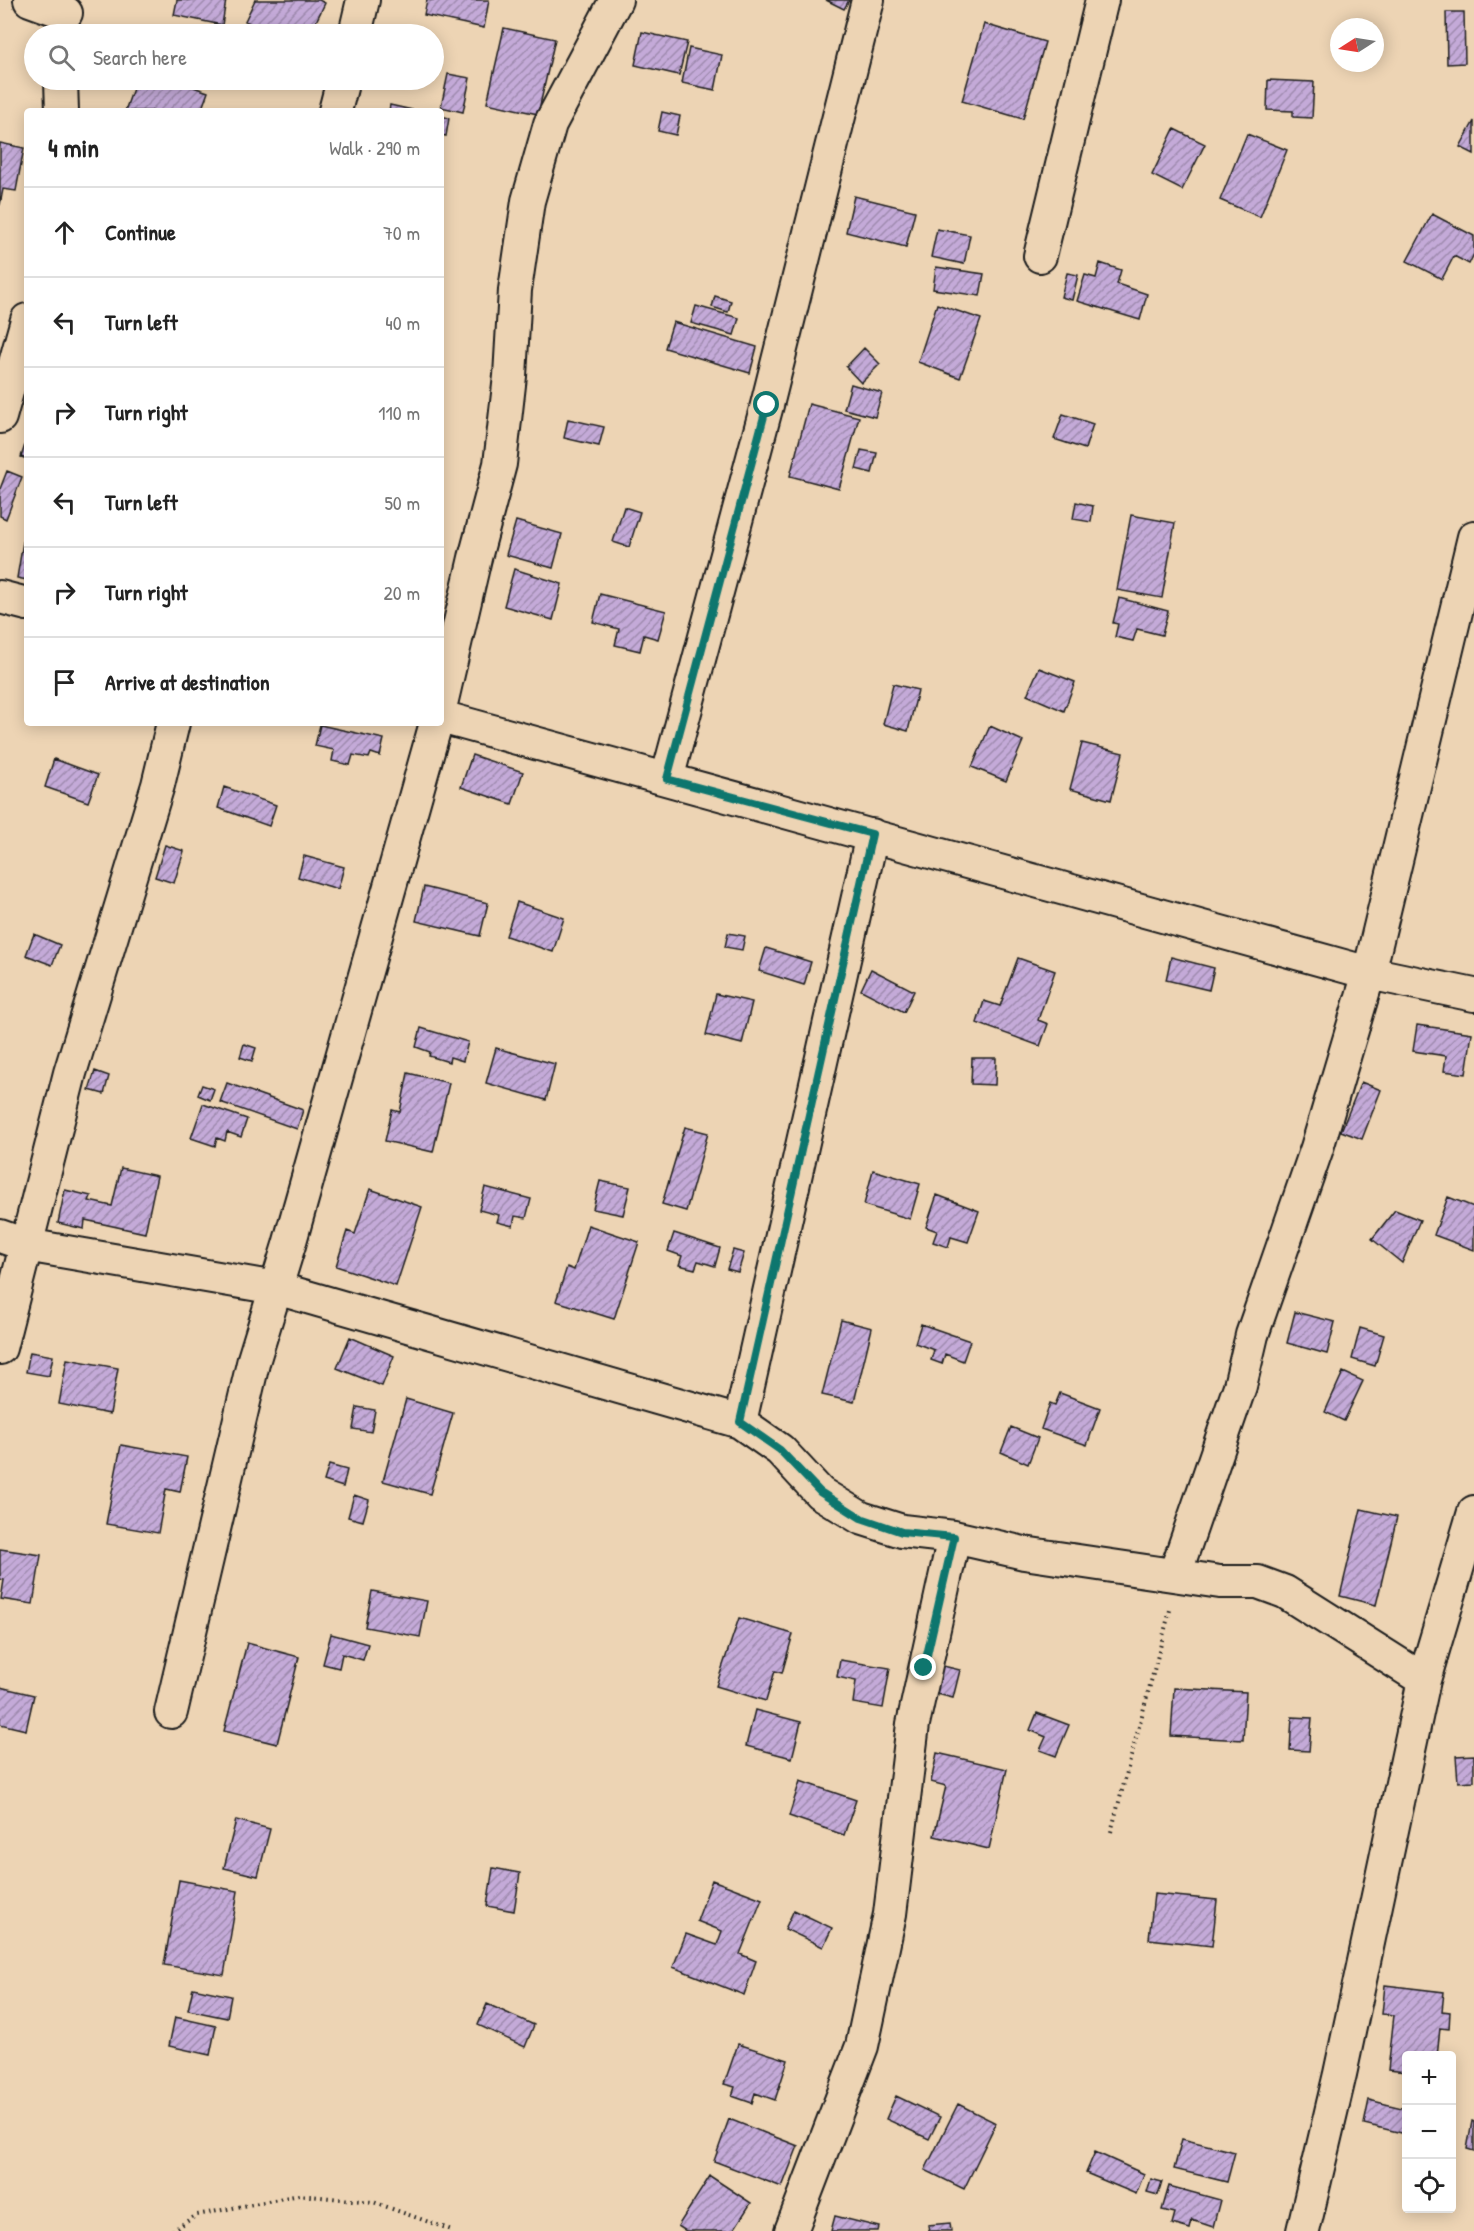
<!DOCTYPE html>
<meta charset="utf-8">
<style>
:root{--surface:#fff;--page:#f2f2f2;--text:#222;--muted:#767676;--line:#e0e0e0}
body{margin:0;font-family:"Patrick Hand",sans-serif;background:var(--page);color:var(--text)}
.controls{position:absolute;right:18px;bottom:18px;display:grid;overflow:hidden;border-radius:6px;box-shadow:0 3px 15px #0003}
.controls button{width:54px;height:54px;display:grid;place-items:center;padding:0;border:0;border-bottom:2px solid var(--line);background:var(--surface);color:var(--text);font:30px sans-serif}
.compass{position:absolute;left:1330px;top:18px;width:54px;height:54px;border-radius:50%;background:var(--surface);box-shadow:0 3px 15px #0003;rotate:258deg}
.stop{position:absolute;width:18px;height:18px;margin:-14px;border:4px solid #0f766e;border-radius:50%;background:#fff}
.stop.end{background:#0f766e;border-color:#fff;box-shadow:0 2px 6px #0008}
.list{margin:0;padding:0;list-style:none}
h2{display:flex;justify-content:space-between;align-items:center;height:78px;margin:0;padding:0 24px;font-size:26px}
h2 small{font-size:20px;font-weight:400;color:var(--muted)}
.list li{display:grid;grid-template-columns:39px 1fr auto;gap:18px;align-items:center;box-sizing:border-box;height:90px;padding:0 24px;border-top:2px solid var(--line)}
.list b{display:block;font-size:22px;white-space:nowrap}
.list em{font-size:20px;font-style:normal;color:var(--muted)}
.icon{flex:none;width:33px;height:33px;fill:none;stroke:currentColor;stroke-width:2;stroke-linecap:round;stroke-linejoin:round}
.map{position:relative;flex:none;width:1474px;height:2231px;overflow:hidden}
.search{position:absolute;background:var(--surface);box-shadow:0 3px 15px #0003;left:24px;top:24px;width:420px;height:66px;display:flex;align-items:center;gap:15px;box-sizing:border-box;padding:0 21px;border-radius:33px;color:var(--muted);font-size:22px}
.panel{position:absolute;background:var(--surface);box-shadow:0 3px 15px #0003;left:24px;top:108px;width:420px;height:618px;border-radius:6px}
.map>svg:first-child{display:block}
</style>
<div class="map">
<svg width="1474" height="2231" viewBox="0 0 1474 2231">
<defs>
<pattern id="building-hatch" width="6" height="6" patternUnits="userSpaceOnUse" patternTransform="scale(1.5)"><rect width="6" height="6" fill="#c4aad8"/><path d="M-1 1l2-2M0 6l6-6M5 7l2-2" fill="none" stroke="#9e8aae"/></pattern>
</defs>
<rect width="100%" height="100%" fill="#edd4b4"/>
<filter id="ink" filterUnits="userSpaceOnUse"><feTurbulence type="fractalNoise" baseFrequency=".0167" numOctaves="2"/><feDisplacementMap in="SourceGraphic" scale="12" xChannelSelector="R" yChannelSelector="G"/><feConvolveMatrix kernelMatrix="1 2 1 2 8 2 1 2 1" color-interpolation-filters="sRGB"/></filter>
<g filter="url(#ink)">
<path fill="url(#building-hatch)" stroke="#1c1c1c" stroke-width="1.5" d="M177,0H226L222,25L174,15Z
M255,0H319L325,3L310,34H273L245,21Z
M427,0H489L484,28L424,15Z
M826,0H849L844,9Z
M1446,12H1464L1465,63L1447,64Z
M984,24L1045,42L1023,119L962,101Z
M504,28L555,39L538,114L487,103Z
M642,32L687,42L679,75L635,65Z
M689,48L722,55L715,90L682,83Z
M448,74L470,78L463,112L441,107Z
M136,80H173L208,92L201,111H125Z
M1268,80L1314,82L1312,118L1293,117V111L1267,110Z
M390,105L417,111H389Z
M662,112L680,116L676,135L658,131Z
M441,116L449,118L446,136L441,135Z
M1474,121V154L1460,147Z
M1174,129L1205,144L1182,190L1152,175Z
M1247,134L1287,150L1260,217L1220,200Z
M0,143L24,148L16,191L3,189L0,205Z
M854,196L915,211L906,247L846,232Z
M1432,214L1474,236V254L1469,264L1454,256L1442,279L1407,261Z
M937,229L970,235L964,264L931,257Z
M1100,263L1121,270L1117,284L1147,294L1140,320L1077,301L1085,275L1096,278Z
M936,267L984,274L980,296L933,289Z
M1067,273L1078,275L1072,300L1061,297Z
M715,296L731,301L728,312L712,307Z
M937,304L981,319L960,378L918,362Z
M696,306L739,318L734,335L691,323Z
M673,322L757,347L750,373L665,348Z
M864,348L880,364L861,383L846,367Z
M851,384L882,393L875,417L844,409Z
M809,404L859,417L839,489L790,476Z
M1063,414L1093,424L1085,449L1054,439Z
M568,419L604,427L599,446L564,438Z
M27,439V459L21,457Z
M861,450L877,453L872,473L856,469Z
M7,471L22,477L6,519L0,516V489Z
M1076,502L1093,506L1091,522L1073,519Z
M624,507L640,512L629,547L613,542Z
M1131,515L1175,523L1162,598L1117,590Z
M516,521L562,534L553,568L506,555Z
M23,542L27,543V580L17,578Z
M514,569L562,584L553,620L504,606Z
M600,594L666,611L658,639L644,635L640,651L615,645L619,629L593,622Z
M1119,598L1168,611L1162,635L1137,629L1133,641L1115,637L1118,624L1113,623Z
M1039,668L1075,682L1064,711L1027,695Z
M893,684L918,690L908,731L883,724Z
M320,725L384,739L380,756L371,753L369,758L353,755L350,765L332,761L334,750L315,746Z
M990,726L1023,741L1006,781L972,767Z
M1082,743L1123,753L1111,800L1070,789Z
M472,755L523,772L512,804L461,787Z
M54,759L98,775L88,802L45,787Z
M224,787L276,805L269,826L218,808Z
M165,845L184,851L174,883L155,877Z
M304,856L344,867L338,889L298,877Z
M424,887L488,903L480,936L416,921Z
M517,902L564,918L553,952L506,936Z
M728,933L745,936L742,950L725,947Z
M34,934L60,945L52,965L26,955Z
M766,948L811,962L804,985L759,971Z
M1171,957L1214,968L1209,990L1166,980Z
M1018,958L1055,971L1038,1020L1048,1024L1040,1046L977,1023L984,1001L1000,1006Z
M871,969L914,991L904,1012L861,990Z
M716,994L752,1002L742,1044L706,1035Z
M1417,1025L1472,1033L1466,1074L1444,1071L1446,1056L1413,1051Z
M421,1028L468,1042L463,1061L450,1057L449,1062L429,1056L430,1052L416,1047Z
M244,1044L256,1048L252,1061L240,1057Z
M496,1048L555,1064L546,1100L486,1083Z
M972,1058H996L995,1085L971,1084Z
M95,1071L109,1076L104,1094L89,1090Z
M408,1073L449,1083L433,1152L385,1141L392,1110L400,1112Z
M1361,1082L1381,1090L1362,1139L1341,1131Z
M227,1083L303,1110L297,1129L220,1102Z
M202,1085L214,1089L210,1100L198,1095Z
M203,1104L247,1119L241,1137L227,1132L225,1141L217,1138L215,1146L191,1138Z
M685,1127L708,1133L686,1211L662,1204Z
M121,1168L157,1176L145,1233L85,1220L84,1229L58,1223L65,1190L91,1196L89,1201L112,1206Z
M873,1170L920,1184L910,1219L864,1205Z
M600,1181L630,1187L623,1215L593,1209Z
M485,1187L531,1199L526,1218L515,1216L513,1226L497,1222L499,1215L479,1210Z
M370,1189L422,1207L396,1286L336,1266L347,1231L355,1234Z
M937,1195L979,1211L968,1242L951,1237L948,1247L933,1242L937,1231L926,1227Z
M1448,1197L1474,1207V1250L1434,1235Z
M1395,1210L1420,1220L1402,1263L1372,1239Z
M588,1225L639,1242L614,1319L556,1301L567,1267L574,1270Z
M674,1233L720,1248L715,1266L698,1261L695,1269L679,1265L682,1256L668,1251Z
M733,1250L744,1253L738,1272L727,1269Z
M1295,1312L1335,1322L1327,1354L1287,1343Z
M841,1320L872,1328L854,1402L822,1395Z
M921,1324L970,1341L963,1361L945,1354L942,1364L931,1360L934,1350L915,1343Z
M1360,1328L1384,1335L1375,1366L1352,1359Z
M350,1337L394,1356L382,1386L337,1368Z
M30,1352L53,1356L49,1376L26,1372Z
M67,1359L118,1368L110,1414L59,1404Z
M1343,1372L1363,1381L1344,1421L1325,1412Z
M1060,1393L1100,1408L1087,1445L1041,1429L1050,1403L1055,1405Z
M406,1399L453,1413L430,1494L383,1481Z
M357,1407L375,1410L371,1432L353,1429Z
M1011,1427L1038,1438L1028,1464L1001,1452Z
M121,1445L187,1457L180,1492L166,1489L158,1533L106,1524Z
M329,1465L347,1470L343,1487L324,1481Z
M354,1495L369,1500L363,1521L348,1517Z
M1361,1509L1397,1517L1376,1605L1340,1596Z
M0,1549L41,1555L33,1604L1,1599L4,1580L0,1579Z
M372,1591L427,1601L420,1637L365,1627Z
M739,1618L793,1634L782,1673L775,1671L766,1701L716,1686Z
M331,1634L368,1644L363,1660L342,1654L339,1668L323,1664Z
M247,1643L299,1657L277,1744L224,1731Z
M840,1660L890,1668L883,1708L853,1703L856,1681L837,1677Z
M939,1665L960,1670L953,1698L933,1693Z
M0,1687L34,1695L26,1730L0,1724Z
M1174,1688L1246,1692L1243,1740L1171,1736Z
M755,1710L801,1722L792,1758L746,1746Z
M1037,1713L1069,1725L1056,1756L1040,1750L1046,1737L1030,1730Z
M1292,1717L1312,1718L1309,1751L1290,1750Z
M937,1753L1007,1769L989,1849L934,1836L946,1786L931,1782Z
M1474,1755V1781L1458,1782L1456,1756Z
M800,1781L856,1800L844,1835L789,1816Z
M236,1820L270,1829L258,1876L224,1868Z
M493,1868L520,1873L514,1911L487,1906Z
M179,1880L238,1891L224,1975L164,1965Z
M712,1880L762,1899L740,1954L756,1961L744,1995L673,1967L686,1934L717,1945L722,1931L697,1921Z
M1154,1894L1217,1900L1212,1946L1149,1939Z
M794,1910L832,1928L823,1947L785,1929Z
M1385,1985L1444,1992L1442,2011L1450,2012L1449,2029L1440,2028L1437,2056H1406V2072L1388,2070L1394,2015L1382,2014Z
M193,1988L231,1996L227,2018L188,2010Z
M487,2004L534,2025L525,2047L478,2025Z
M175,2017L216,2026L210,2055L169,2046Z
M738,2044L788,2060L775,2100L755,2093L752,2103L732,2096L735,2087L724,2084Z
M896,2096L940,2117L929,2139L886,2119Z
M1369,2100L1406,2109V2134L1364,2124Z
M958,2104L996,2123L964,2189L925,2170Z
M729,2119L798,2146L782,2187L714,2161Z
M1472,2121L1474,2122V2151L1467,2149Z
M1182,2139L1235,2152L1227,2182L1174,2169Z
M1095,2152L1144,2174L1136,2194L1086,2173Z
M710,2176L751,2203L733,2231H686L678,2226Z
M1151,2179L1162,2182L1158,2195L1147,2192Z
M1169,2186L1220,2200L1213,2227L1192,2220L1190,2229L1172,2224L1175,2213L1162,2210Z
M835,2216L879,2227L878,2231H831Z
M950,2223L951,2231H929L928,2225Z"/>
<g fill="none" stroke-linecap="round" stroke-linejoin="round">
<g stroke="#1c1c1c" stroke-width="36">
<path id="street" d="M30,0L66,13
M355,34L363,0
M61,80L62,111
M335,111L343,80
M1040,256L1102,0
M0,417L27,320
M0,597L27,604
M441,704L475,558L500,464L510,376L515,290L528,201L550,124L616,0
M441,717L1369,973L1474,995
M667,779L767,405L868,0
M0,1236L26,1245L276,1288L740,1422L780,1450L820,1493L861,1518L902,1531L954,1537L1024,1553L1220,1582H1258L1285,1592L1424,1680
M0,1348L70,1073L158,785L173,723
M740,1422L872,835
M1175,1574L1240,1386L1252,1335L1317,1148L1369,973L1474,537
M171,1712L254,1359L289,1245L436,723
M791,2231L862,2046L890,1914L913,1724L954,1537
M1303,2231L1340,2074L1424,1680L1474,1512"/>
</g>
<path stroke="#1c1c1c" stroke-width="4" stroke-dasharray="1.5 4.5" stroke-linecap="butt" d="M1111,1832L1170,1610
M172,2231L197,2215L299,2195L373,2202L454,2231"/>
<use href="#street" stroke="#edd4b4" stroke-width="32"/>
</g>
</g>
<g fill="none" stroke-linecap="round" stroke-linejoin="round" filter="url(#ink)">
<path stroke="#0f766e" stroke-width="8" d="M767,405L667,779L872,834L740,1422L780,1450L820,1492L861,1518L902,1532L954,1537L924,1668"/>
</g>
</svg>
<div class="controls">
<button>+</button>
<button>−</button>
<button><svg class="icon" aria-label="locate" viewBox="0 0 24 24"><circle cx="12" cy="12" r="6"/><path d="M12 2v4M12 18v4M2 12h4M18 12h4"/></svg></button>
</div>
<svg class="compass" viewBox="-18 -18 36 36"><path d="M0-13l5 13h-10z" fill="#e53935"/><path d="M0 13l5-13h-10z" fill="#767676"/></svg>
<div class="stop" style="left:767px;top:405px"></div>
<div class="stop end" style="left:924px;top:1668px"></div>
<div class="search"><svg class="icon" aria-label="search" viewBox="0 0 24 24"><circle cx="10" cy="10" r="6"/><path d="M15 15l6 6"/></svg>Search here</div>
<section class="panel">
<h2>4 min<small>Walk · 290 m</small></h2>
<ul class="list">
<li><svg class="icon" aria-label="ahead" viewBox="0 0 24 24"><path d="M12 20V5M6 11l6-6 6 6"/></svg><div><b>Continue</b></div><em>70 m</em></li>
<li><svg class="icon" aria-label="left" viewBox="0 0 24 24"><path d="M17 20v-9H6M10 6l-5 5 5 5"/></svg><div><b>Turn left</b></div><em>40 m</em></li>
<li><svg class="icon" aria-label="right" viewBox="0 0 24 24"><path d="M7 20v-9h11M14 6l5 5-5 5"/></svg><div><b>Turn right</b></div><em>110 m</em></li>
<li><svg class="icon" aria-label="left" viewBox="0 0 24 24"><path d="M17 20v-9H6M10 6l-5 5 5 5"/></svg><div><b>Turn left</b></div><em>50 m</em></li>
<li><svg class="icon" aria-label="right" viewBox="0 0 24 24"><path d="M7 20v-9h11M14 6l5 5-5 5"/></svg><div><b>Turn right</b></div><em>20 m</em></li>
<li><svg class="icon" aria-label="arrive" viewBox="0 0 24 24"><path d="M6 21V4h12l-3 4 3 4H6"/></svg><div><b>Arrive at destination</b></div></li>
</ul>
</section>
</div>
